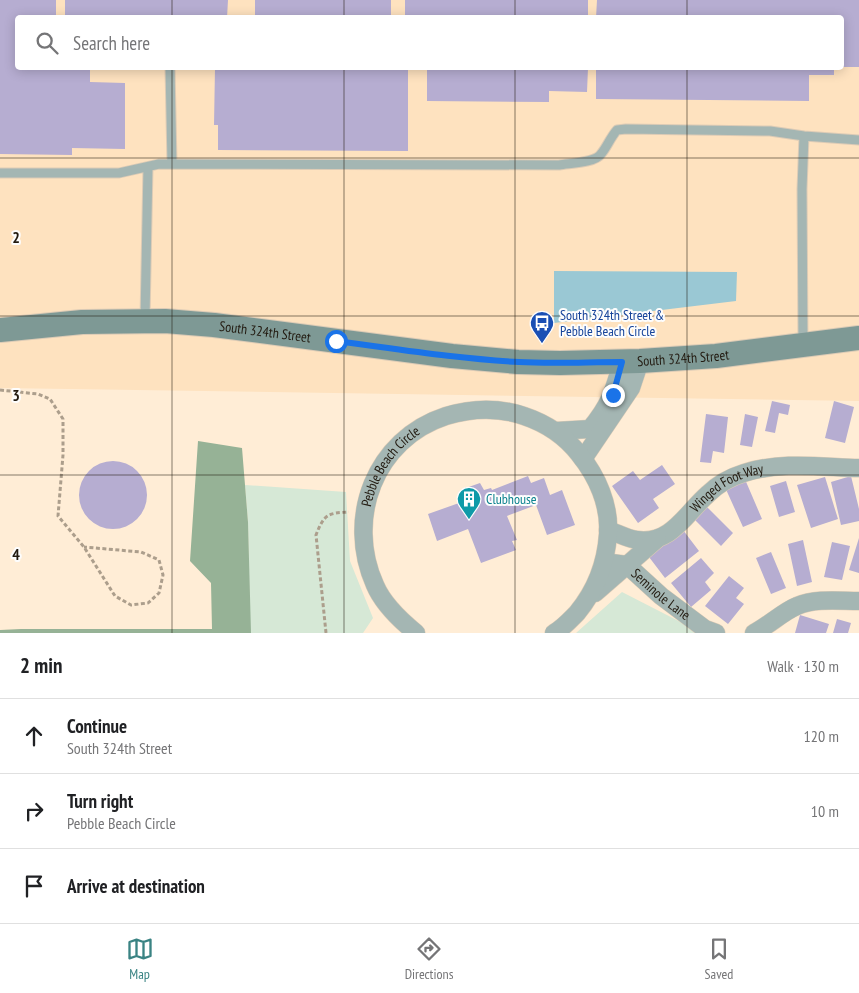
<!DOCTYPE html>
<meta charset="utf-8">
<style>
:root{--surface:#fff;--page:#f6f6f6;--text:#202124;--muted:#757577;--line:#e0e0e0;--accent:#3a8383}
body{margin:0;font-family:"PT Sans Narrow",sans-serif;background:var(--page);color:var(--text)}
.stop{position:absolute;width:15px;height:15px;margin:-11px;border:4px solid #1a73e8;border-radius:50%;background:#fff}
.stop.end{background:#1a73e8;border-color:#fff;box-shadow:0 1px 5px #0008}
.list{margin:0;padding:0;list-style:none}
h2{display:flex;justify-content:space-between;align-items:center;height:65px;margin:0;padding:0 20px;font-size:21px}
h2 small{font-size:16px;font-weight:400;color:var(--muted)}
.list li{display:grid;grid-template-columns:32px 1fr auto;gap:15px;align-items:center;box-sizing:border-box;height:75px;padding:0 20px;border-top:1px solid var(--line)}
.list b{display:block;font-size:19px;white-space:nowrap}
.list p{margin:0;font-size:16px;white-space:nowrap;color:var(--muted)}
.list em{font-size:16px;font-style:normal;color:var(--muted)}
.icon{flex:none;width:28px;height:28px;fill:none;stroke:currentColor;stroke-width:2;stroke-linecap:round;stroke-linejoin:round}
.map{position:relative;flex:none;width:859px;height:633px;overflow:hidden}
.search{position:absolute;background:var(--surface);box-shadow:0 2px 12px #0003;left:15px;right:15px;top:15px;height:55px;display:flex;align-items:center;gap:12px;box-sizing:border-box;padding:0 18px;border-radius:5px;color:var(--muted);font-size:19px}
.sheet{height:290px;background:var(--surface)}
nav{display:flex;justify-content:space-around;align-items:center;box-sizing:border-box;height:70px;border-top:1px solid var(--line);background:var(--surface);font-size:14px;color:var(--muted)}
nav a{display:grid;justify-items:center;gap:2px}
nav .on{color:var(--accent)}
.map>svg:first-child{display:block}
</style>
<div class="map">
<svg width="859" height="633" viewBox="0 0 859 633">
<rect width="100%" height="100%" fill="#ffedd6"/>
<path fill="#fee2bf" fill-rule="evenodd" d="M0,0H859V401L0,388ZM18,18H842V68H18Z"/>
<path fill="#d6e8d6" d="M245,485L346,492L350,561L373,618L363,633H250L248,522Z
M622,592L702,633H576Z"/>
<path fill="#96b296" d="M198,441L242,448L248,522L251,633H0V630L21,629H212L211,583L190,561Z"/>
<path fill="#9ac8d4" d="M554,271L737,272L736,301L554,323Z"/>
<path fill="#b6add1" d="M0,0H56V18H18V68H90V82L125,83V149L72,148V155L0,154Z
M65,0H228L227,18H65Z
M255,0H391V18H255Z
M405,0H588V18H405Z
M597,0H859V67H842V18H596Z
M215,68H408V151L218,150V125H214Z
M427,68H588L587,92L549,91V102L427,101Z
M596,68H834V75H809V101L596,99Z
M772,401L790,405L788,415L779,413L775,433L765,431Z
M834,401L854,407L845,443L825,438Z
M706,414L728,417L724,453L713,451L711,463L700,462Z
M745,414L758,417L752,447L740,445Z
M79 495a34 34 0 1 1 68 0a34 34 0 1 1-68 0Z
M662,465L675,484L653,499L659,508L638,523L612,486L633,471L640,480Z
M528,476L531,483L544,478L550,495L562,490L575,525L547,535L536,505L507,516L517,540L512,541L516,550L481,563L468,529L437,541L428,514L459,503L458,500L466,497L463,489L480,483L484,490L491,488L492,490Z
M851,476L859,509V521L841,525L831,482Z
M744,477L762,519L743,527L724,485Z
M825,477L838,519L811,528L797,485Z
M786,481L795,512L779,517L770,486Z
M705,505L733,533L721,546L693,518Z
M683,530L699,551L665,578L649,557Z
M859,538V573L849,570Z
M803,540L812,582L797,586L788,544Z
M832,542L850,546L842,580L824,577Z
M771,552L786,588L771,594L756,558Z
M701,558L714,573L705,582L711,590L691,607L671,583Z
M729,576L744,588L736,598L744,604L728,624L705,606Z
M800,615L829,624L826,633H795Z
M837,619L851,623L848,633H833Z"/>
<g fill="none" stroke-linecap="round" stroke-linejoin="round">
<g stroke="#dccbb6" stroke-width="11">
<path id="lane" d="M170,68L172,164
M0,173H119L159,164L559,165C570,163 595,163 601,154C607,147 610,138 617,130L626,129L770,131L804,136L859,140
M145,319L148,167
M803,343L802,189L804,136"/>
</g>
<g stroke="#dccbb6" stroke-width="19">
<g id="street">
<path d="M556,431L590,429C610,405 614,391 622,362"/>
<path d="M583,459L631,388L640,361"/>
<path id="s1" d="M608,530C617,533 628,539 637,540C671,545 686,513 708,494C718,484 731,477 744,473C781,461 821,467 859,468"/>
<path id="s2" d="M604,562L627,565L661,596L705,629L716,633"/>
<path d="M595,593L657,539"/>
<path id="s3" d="M416,633C400,620 383,604 375,585C345,518 375,439 446,416C472,408 498,407 524,416C545,423 565,436 579,454C597,476 610,505 608,534C606,564 596,590 577,613C570,620 563,628 554,633"/>
<path d="M754,633C768,626 784,611 797,606C816,598 839,601 859,601"/>
</g>
</g>
<g stroke="#dccbb6" stroke-width="26">
<g id="secondary">
<path id="s4" d="M0,330L82,322L165,321L214,325L452,356L518,362L560,363L640,361L716,356L859,338"/>
</g>
</g>
<path stroke="#ac9e8c" stroke-width="3" stroke-dasharray="4 2.5" stroke-linecap="butt" d="M0,390L38,394L50,399L63,419V455L58,516L84,547L115,596L131,605L148,603L159,593L163,575L159,560L141,552L84,547
M326,633L316,535C324,514 328,513 349,512"/>
<use href="#lane" stroke="#a4b6b3" stroke-width="9"/>
<use href="#street" stroke="#a4b6b3" stroke-width="18"/>
<use href="#secondary" stroke="#7e9995" stroke-width="24"/>
</g>
<g fill="none" stroke-linecap="round" stroke-linejoin="round">
<path stroke="#1a73e8" stroke-width="6" d="M336,341C397,349 458,359 519,362C553,364 587,362 622,362L613,395"/>
</g>
<path fill="none" stroke="#221a10" stroke-width="1" stroke-opacity="0.55" d="M172,0V18M344,0V18M515,0V18M687,0V18M172,68V633M344,68V633M515,68V633M687,68V633M0,158H859M0,316H859M0,475H859"/>
<defs>
<g id="bus-pin" transform="scale(1.25)"><path d="M0 17L-7.5 6A9.5 9.5 0 1 1 7.5 6Z" fill="#1a4fb4" stroke="#fdfdfd"/><path d="M-5-6H5V4H4V6H2V4H-2V6H-4V4H-5ZM-3.5-4V0h7V-4ZM-3.5 1.2v1.5H-2V1.2ZM2 1.2v1.5H3.5V1.2Z" fill="#fff"/></g>
<g id="building-pin" transform="scale(1.25)"><path d="M0 17L-7.5 6A9.5 9.5 0 1 1 7.5 6Z" fill="#0f9aa8" stroke="#fdfdfd"/><path d="M-4-6H4V6H1V3H-1V6H-4ZM-2.5-4.3h1.7v1.8h-1.7ZM.8-4.3h1.7v1.8H.8ZM-2.5-1h1.7V.8h-1.7ZM.8-1h1.7V.8H.8Z" fill="#fff"/></g>
</defs>
<g fill-rule="evenodd">
<use href="#bus-pin" x="542" y="323"/>
<use href="#building-pin" x="469" y="499"/>
</g>
<g text-anchor="middle" stroke-width="4" stroke-linejoin="round" paint-order="stroke">
<g font-size="14" fill="#164399" stroke="#fdfdfd" text-anchor="start">
<text x="560" y="320">South 324th Street &amp;<tspan x="560" dy="16">Pebble Beach Circle</tspan></text>
</g>
<g font-size="14" fill="#221a10" stroke="#fdfdfd">
<text dy="5" stroke="none"><textPath href="#s4" startOffset="266">South 324th Street</textPath></text>
<text dy="5" stroke="none"><textPath href="#s4" startOffset="686">South 324th Street</textPath></text>
<text dy="5" stroke="none"><textPath href="#s3" startOffset="192">Pebble Beach Circle</textPath></text>
<text dy="5" stroke="none"><textPath href="#s1" startOffset="139">Winged Foot Way</textPath></text>
<text dy="5" stroke="none"><textPath href="#s2" startOffset="68">Seminole Lane</textPath></text>
</g>
<g font-size="14" fill="#0d838f" stroke="#fdfdfd" text-anchor="start">
<text x="486" y="504">Clubhouse</text>
</g>
</g>
<g font-size="16" text-anchor="middle" font-weight="bold" fill="#221a10" stroke="#fdfdfd" stroke-width="4" stroke-linejoin="round" paint-order="stroke">
<text x="16" y="243">2</text>
<text x="16" y="401">3</text>
<text x="16" y="560">4</text>
</g>
</svg>
<div class="stop" style="left:336px;top:341px"></div>
<div class="stop end" style="left:613px;top:395px"></div>
<div class="search"><svg class="icon" aria-label="search" viewBox="0 0 24 24"><circle cx="10" cy="10" r="6"/><path d="M15 15l6 6"/></svg>Search here</div>
</div>
<section class="sheet">
<h2>2 min<small>Walk · 130 m</small></h2>
<ul class="list">
<li><svg class="icon" aria-label="ahead" viewBox="0 0 24 24"><path d="M12 20V5M6 11l6-6 6 6"/></svg><div><b>Continue</b><p>South 324th Street</p></div><em>120 m</em></li>
<li><svg class="icon" aria-label="right" viewBox="0 0 24 24"><path d="M7 20v-9h11M14 6l5 5-5 5"/></svg><div><b>Turn right</b><p>Pebble Beach Circle</p></div><em>10 m</em></li>
<li><svg class="icon" aria-label="arrive" viewBox="0 0 24 24"><path d="M6 21V4h12l-3 4 3 4H6"/></svg><div><b>Arrive at destination</b></div></li>
</ul>
</section>
<nav>
<a class="on"><svg class="icon" aria-label="map" viewBox="0 0 24 24"><path d="M3 6l6-2 6 2 6-2v14l-6 2-6-2-6 2zM9 4v14M15 6v14"/></svg>Map</a>
<a><svg class="icon" aria-label="directions" viewBox="0 0 24 24"><path d="M12 3l9 9-9 9-9-9zM9 14v-3h6M13 9l2 2-2 2"/></svg>Directions</a>
<a><svg class="icon" aria-label="saved" viewBox="0 0 24 24"><path d="M7 4h10v16l-5-4-5 4z"/></svg>Saved</a>
</nav>
